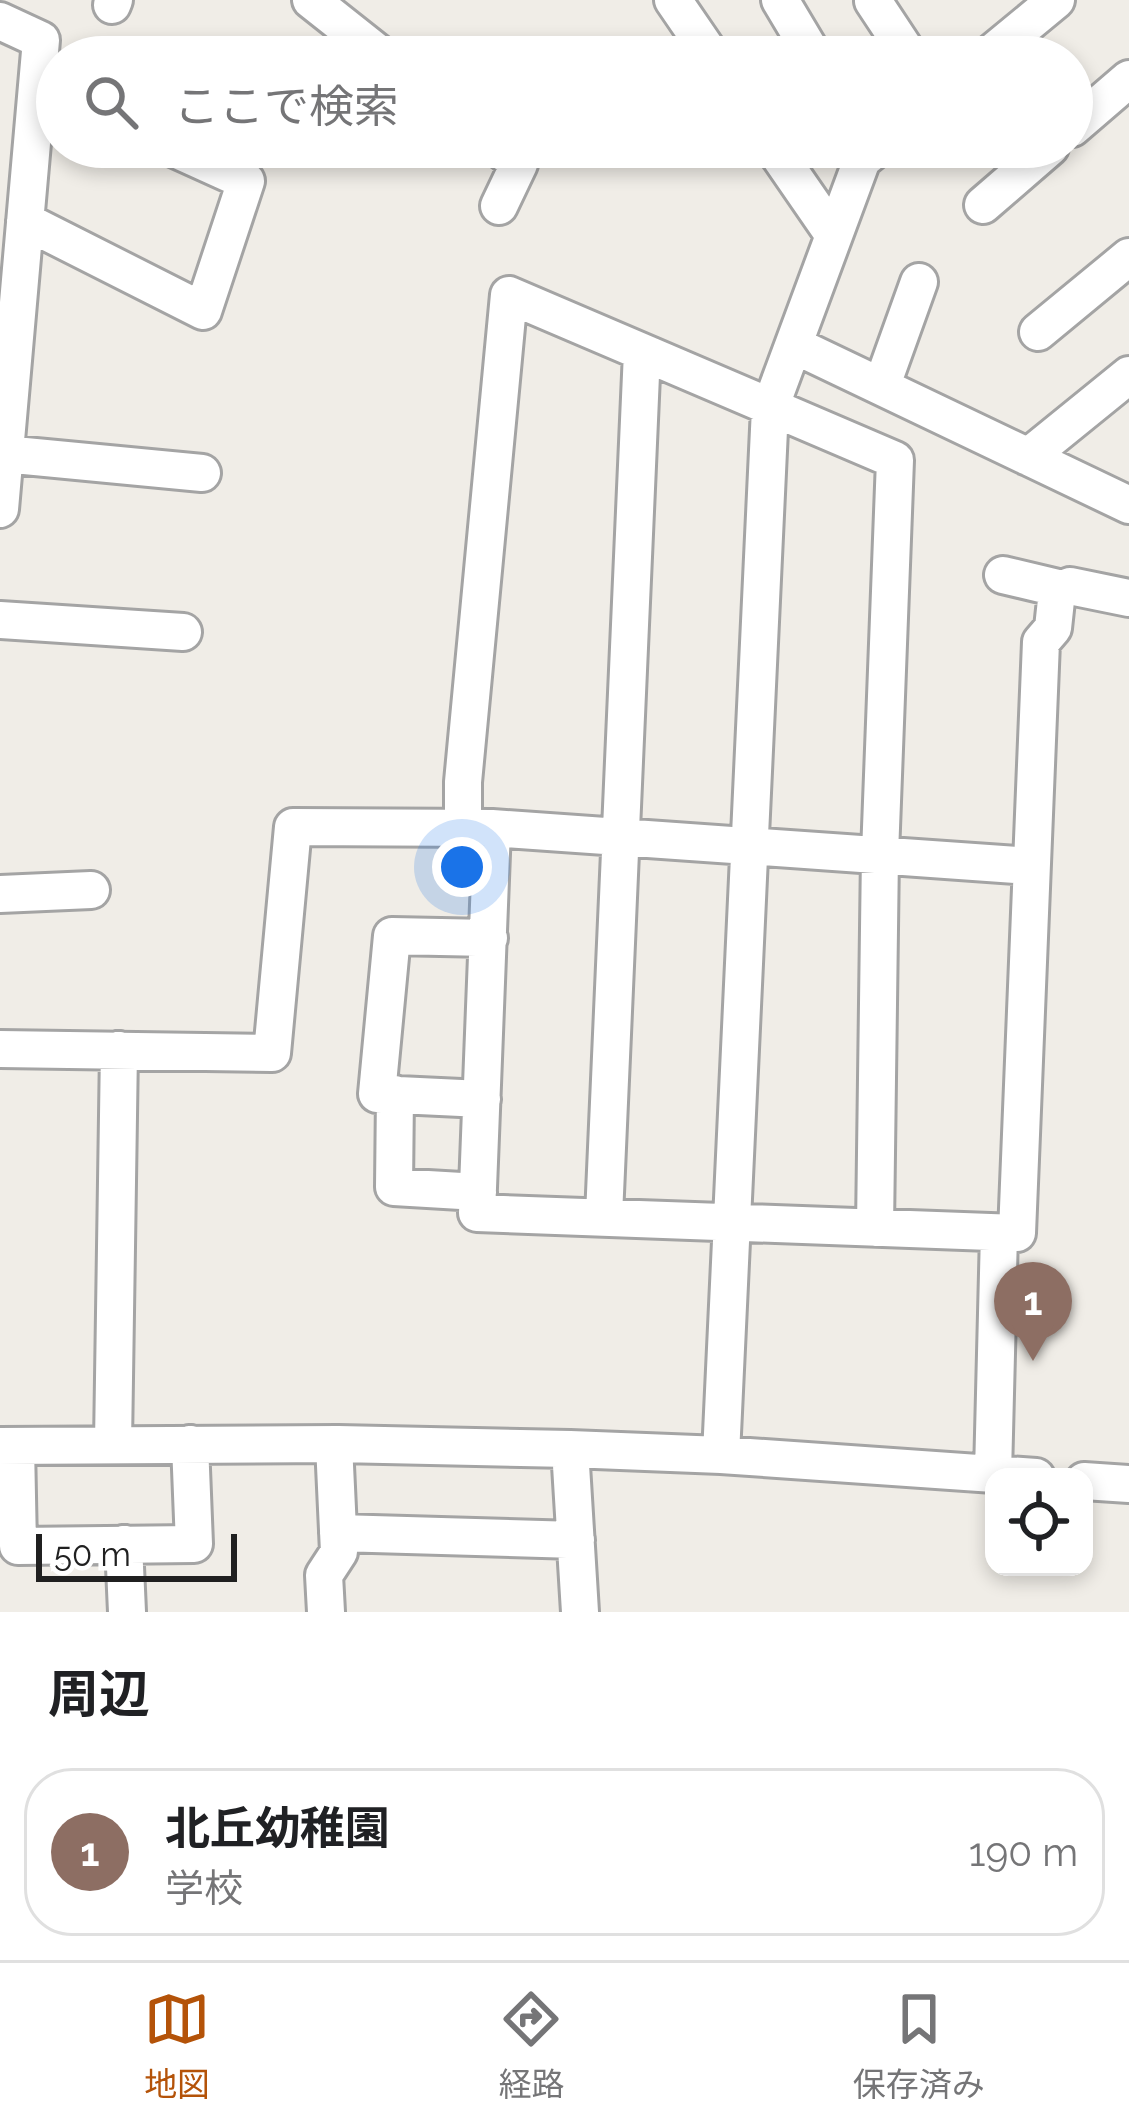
<!DOCTYPE html>
<html lang="ja">
<meta charset="utf-8">
<style>
:root{--surface:#fff;--page:#f2f2f2;--text:#202124;--muted:#757577;--line:#e0e0e0;--accent:#b45309}
body{margin:0;font-family:Raleway,"Noto Sans JP",sans-serif;background:var(--page);color:var(--text)}
.controls{position:absolute;right:36px;bottom:36px;display:grid;overflow:hidden;border-radius:24px;box-shadow:0 6px 18px #0003}
.controls button{width:108px;height:108px;display:grid;place-items:center;padding:0;border:0;border-bottom:3px solid var(--line);background:var(--surface);color:var(--text);font:60px sans-serif}
.scale{position:absolute;left:36px;bottom:30px;width:201px;box-sizing:border-box;padding-left:12px;border:6px solid #202020;border-top:0;font-size:33px;line-height:42px;white-space:nowrap;color:#202020;-webkit-text-stroke:9px #fff;paint-order:stroke}
.you{position:absolute;left:462px;top:867px;width:42px;height:42px;margin:-30px;border:9px solid #fff;border-radius:50%;background:#1a73e8;box-shadow:0 0 0 18px #1a73e833}
.badge{display:grid;place-items:center;width:78px;height:78px;border-radius:50%;background:var(--accent);color:#fff;font-size:39px;font-weight:700}
.pin{position:absolute;translate:-50% -99px;filter:drop-shadow(0 3px 6px #0008)}
.pin::after{content:'';position:absolute;top:63px;width:42px;height:36px;background:inherit;clip-path:polygon(0 0,100% 0,50% 100%)}
.list{margin:0;padding:0;list-style:none}
h2{display:flex;justify-content:space-between;align-items:center;height:156px;margin:0;padding:0 48px;font-size:51px}
h2 small{font-size:39px;font-weight:400;color:var(--muted)}
.list li{display:grid;grid-template-columns:78px 1fr auto;gap:36px;align-items:center;box-sizing:border-box;height:168px;margin:0 24px 24px;padding:0 24px;border:3px solid var(--line);border-radius:48px}
.list b{display:block;font-size:45px;white-space:nowrap}
.list p{margin:0;font-size:39px;white-space:nowrap;color:var(--muted)}
.list em{font-size:39px;font-style:normal;color:var(--muted)}
.icon{flex:none;width:66px;height:66px;fill:none;stroke:currentColor;stroke-width:2;stroke-linecap:round;stroke-linejoin:round}
.map{position:relative;flex:none;width:1129px;height:1612px;overflow:hidden}
.search{position:absolute;background:var(--surface);box-shadow:0 6px 18px #0003;left:36px;right:36px;top:36px;height:132px;display:flex;align-items:center;gap:30px;box-sizing:border-box;padding:0 42px;border-radius:66px;color:var(--muted);font-size:45px}
.sheet{height:348px;background:var(--surface)}
nav{display:flex;justify-content:space-around;align-items:center;box-sizing:border-box;height:168px;border-top:3px solid var(--line);background:var(--surface);font-size:33px;color:var(--muted)}
nav a{display:grid;justify-items:center;gap:6px}
nav .on{color:var(--accent)}
.map>svg:first-child{display:block}
</style>
<div class="map">
<svg width="1129" height="1612" viewBox="0 0 1129 1612">
<rect width="100%" height="100%" fill="#f0ede7"/>
<g fill="none" stroke-linecap="round" stroke-linejoin="round">
<g stroke="#a4a4a4" stroke-width="42">
<path id="minor" d="M311,0L383,57
M673,0L712,57
M780,0L814,57
M873,1L910,57
M112,5L114,0
M0,21L41,40L0,509
M987,57L1056,0
M1072,128L1129,79
M497,147L519,164L499,206
M773,147L833,234
M983,205L1050,147
M25,221L203,311L246,181L171,147
M1038,332L1129,257
M796,346L1129,505
M882,385L919,282
M4,454L202,473
M1028,457L1129,375
M1003,575L1062,589
M0,620L183,632
M463,827V782L509,295L895,460L880,854L875,1228
M492,828L477,1213L1017,1233L1041,642L1053,628L1057,591L1070,586L1129,598
M0,894L91,890
M0,1049L272,1053L293,827L492,828L1030,866
M395,1094L394,1187L478,1192
M482,1099L377,1094L392,936L489,938
M604,1216L642,352
M113,1444L119,1050
M0,1446L338,1444L570,1449
M16,1446L18,1546L194,1544L190,1444
M721,1455L1036,1477
M993,1474L999,1233
M1084,1481L1129,1484
M338,1533L576,1540
M124,1544L127,1612
M326,1612L324,1575L339,1552L334,1444
M580,1612L570,1449L721,1455L770,408L862,160L878,147"/>
</g>
<use href="#minor" stroke="#fff" stroke-width="36"/>
</g>
</svg>
<div class="controls">
<button><svg class="icon" aria-label="locate" viewBox="0 0 24 24"><circle cx="12" cy="12" r="6"/><path d="M12 2v4M12 18v4M2 12h4M18 12h4"/></svg></button>
</div>
<div class="scale">50 m</div>
<div class="you"></div>
<div class="pin badge" style="left:1033px;top:1361px;background:#8d6e63">1</div>
<div class="search"><svg class="icon" aria-label="search" viewBox="0 0 24 24"><circle cx="10" cy="10" r="6"/><path d="M15 15l6 6"/></svg>ここで検索</div>
</div>
<section class="sheet">
<h2>周辺<small></small></h2>
<ul class="list">
<li><span class="badge" style="background:#8d6e63">1</span><div><b>北丘幼稚園</b><p>学校</p></div><em>190 m</em></li>
</ul>
</section>
<nav>
<a class="on"><svg class="icon" aria-label="map" viewBox="0 0 24 24"><path d="M3 6l6-2 6 2 6-2v14l-6 2-6-2-6 2zM9 4v14M15 6v14"/></svg>地図</a>
<a><svg class="icon" aria-label="directions" viewBox="0 0 24 24"><path d="M12 3l9 9-9 9-9-9zM9 14v-3h6M13 9l2 2-2 2"/></svg>経路</a>
<a><svg class="icon" aria-label="saved" viewBox="0 0 24 24"><path d="M7 4h10v16l-5-4-5 4z"/></svg>保存済み</a>
</nav>
